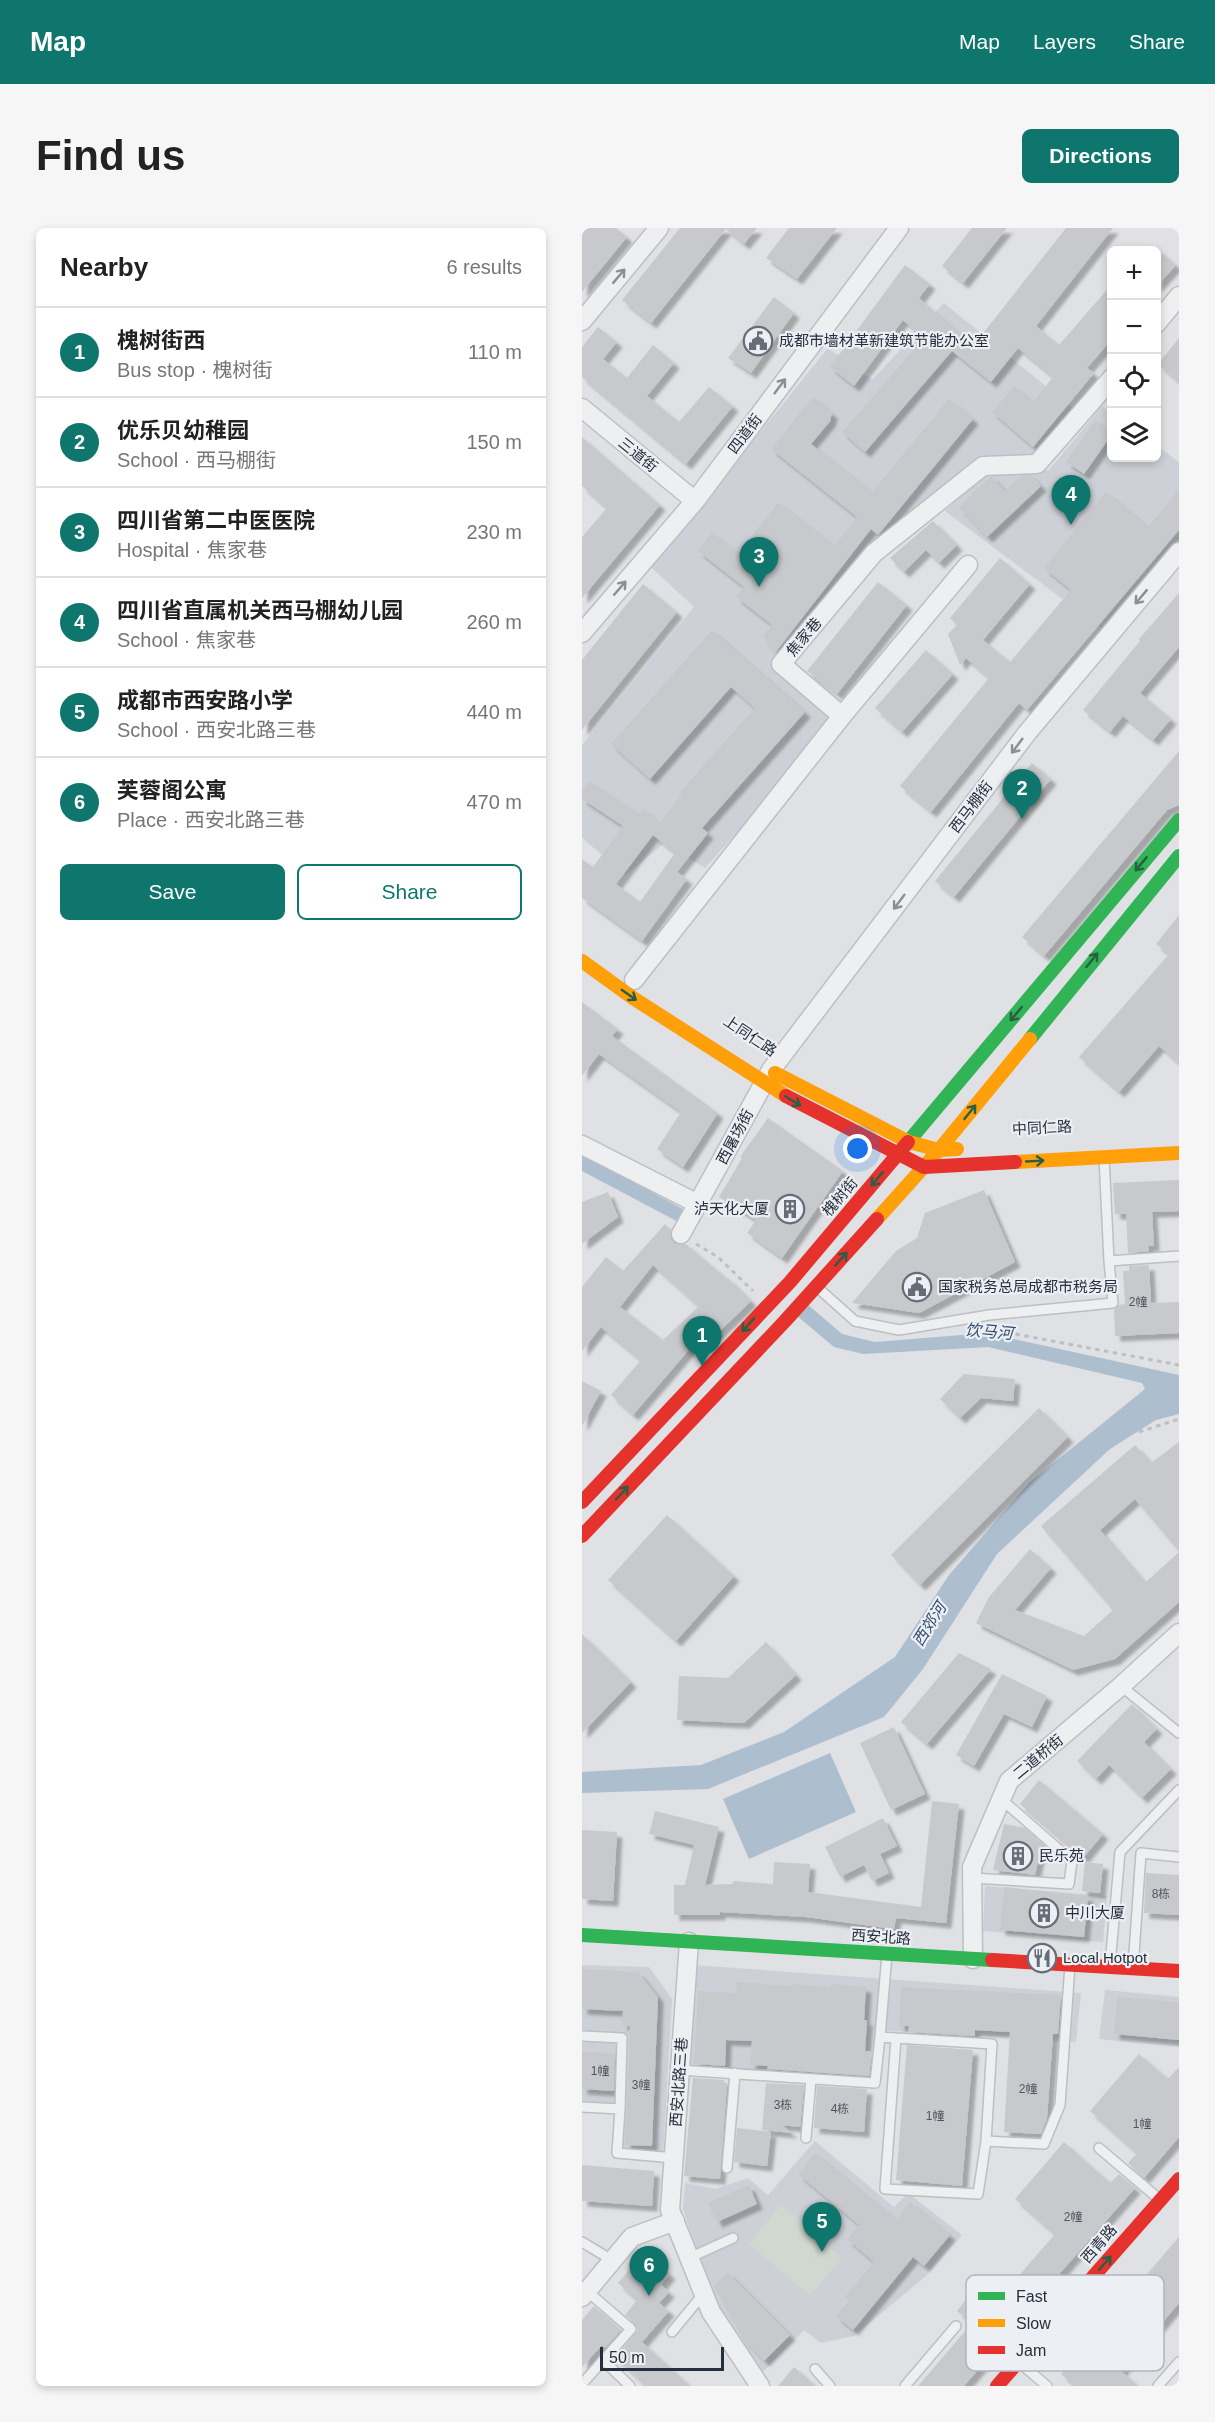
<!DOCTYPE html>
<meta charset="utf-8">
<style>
:root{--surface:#fff;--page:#f6f6f6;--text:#222;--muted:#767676;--line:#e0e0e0;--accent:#0f766e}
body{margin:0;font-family:Helvetica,"Noto Sans SC",sans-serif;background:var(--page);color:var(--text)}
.controls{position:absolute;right:18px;top:18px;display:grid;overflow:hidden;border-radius:9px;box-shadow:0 3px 9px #0003}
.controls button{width:54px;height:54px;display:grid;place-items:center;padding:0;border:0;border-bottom:2px solid var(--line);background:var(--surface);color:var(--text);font:30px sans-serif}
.scale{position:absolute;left:18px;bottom:15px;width:124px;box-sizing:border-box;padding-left:6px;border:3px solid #272f3c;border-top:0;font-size:16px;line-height:21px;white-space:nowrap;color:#272f3c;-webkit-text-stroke:4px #eceff4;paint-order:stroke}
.you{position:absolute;left:276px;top:921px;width:21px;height:21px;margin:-15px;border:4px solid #fff;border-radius:50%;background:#1a73e8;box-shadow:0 0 0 9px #1a73e833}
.badge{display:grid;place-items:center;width:39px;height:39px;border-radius:50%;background:var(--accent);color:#fff;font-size:20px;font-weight:700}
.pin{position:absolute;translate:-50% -50px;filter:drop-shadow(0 2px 3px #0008)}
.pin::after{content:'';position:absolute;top:32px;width:21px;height:18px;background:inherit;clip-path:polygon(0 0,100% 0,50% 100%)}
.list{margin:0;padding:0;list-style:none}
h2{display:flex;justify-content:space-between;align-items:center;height:78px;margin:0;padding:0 24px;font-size:26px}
h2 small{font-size:20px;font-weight:400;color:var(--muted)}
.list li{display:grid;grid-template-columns:39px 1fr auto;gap:18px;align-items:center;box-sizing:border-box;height:90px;padding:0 24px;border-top:2px solid var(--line)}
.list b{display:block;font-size:22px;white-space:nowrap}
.list p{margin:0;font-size:20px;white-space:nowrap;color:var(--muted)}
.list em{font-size:20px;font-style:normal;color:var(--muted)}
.actions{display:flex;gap:12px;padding:18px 24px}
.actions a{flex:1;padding:14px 0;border:2px solid var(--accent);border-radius:9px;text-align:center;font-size:21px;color:var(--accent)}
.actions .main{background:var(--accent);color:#fff}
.icon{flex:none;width:33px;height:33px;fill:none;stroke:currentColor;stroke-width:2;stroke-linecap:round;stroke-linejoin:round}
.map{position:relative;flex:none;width:597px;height:2158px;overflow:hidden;border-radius:9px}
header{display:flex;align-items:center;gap:36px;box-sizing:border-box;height:84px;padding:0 30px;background:var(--accent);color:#fff}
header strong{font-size:28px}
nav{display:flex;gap:33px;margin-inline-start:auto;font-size:21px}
.intro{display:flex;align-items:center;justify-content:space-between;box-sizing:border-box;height:144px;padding:0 36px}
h1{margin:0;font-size:42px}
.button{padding:15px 27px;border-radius:9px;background:var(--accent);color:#fff;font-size:21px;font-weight:700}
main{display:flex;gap:36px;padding:0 36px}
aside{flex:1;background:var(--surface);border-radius:9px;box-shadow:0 3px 9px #0003}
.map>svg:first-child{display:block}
</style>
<header>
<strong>Map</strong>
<nav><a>Map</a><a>Layers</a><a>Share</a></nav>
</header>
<div class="intro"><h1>Find us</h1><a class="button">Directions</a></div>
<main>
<aside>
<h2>Nearby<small>6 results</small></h2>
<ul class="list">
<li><span class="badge">1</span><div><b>槐树街西</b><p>Bus stop · 槐树街</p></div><em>110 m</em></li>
<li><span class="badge">2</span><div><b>优乐贝幼稚园</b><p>School · 西马棚街</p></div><em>150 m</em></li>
<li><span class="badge">3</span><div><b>四川省第二中医医院</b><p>Hospital · 焦家巷</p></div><em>230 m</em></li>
<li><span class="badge">4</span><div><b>四川省直属机关西马棚幼儿园</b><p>School · 焦家巷</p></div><em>260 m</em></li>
<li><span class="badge">5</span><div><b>成都市西安路小学</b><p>School · 西安北路三巷</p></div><em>440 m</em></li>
<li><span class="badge">6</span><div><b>芙蓉阁公寓</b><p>Place · 西安北路三巷</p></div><em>470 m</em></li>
</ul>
<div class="actions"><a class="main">Save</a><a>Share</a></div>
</aside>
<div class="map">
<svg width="597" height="2158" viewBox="0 0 597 2158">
<defs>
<filter id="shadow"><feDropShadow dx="5.5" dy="5.5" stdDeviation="1.5" flood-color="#0004"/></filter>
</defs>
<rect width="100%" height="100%" fill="#dfe1e4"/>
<path fill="#cdd1d7" d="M362,75L498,186L455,236L401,238L292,325L199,436L260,488L123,640L82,615L44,647L0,610V517L112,379L69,339L246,120L290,152Z
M520,178L529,185L530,230H574L575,218L597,234V311L522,402L363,283L403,246L467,242Z
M403,1658L525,1668L521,1714L401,1703Z
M0,1737L67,1739L90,1771L81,1929L35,1925L37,1881L0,1879Z
M111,1737L499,1765L494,1814L293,1802L286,1850L104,1839Z
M523,1762L597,1769V1819L517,1811Z
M233,1913L312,1979L326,1965L380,2007L344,2048L272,2108L239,2115L222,2102L181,2144L150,2106L120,2040L101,1981L103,1955L134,1961L166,1950L186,1967Z"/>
<path fill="#d0d8cf" d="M199,1977L260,2030L228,2068L167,2016Z"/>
<path fill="#adbecf" d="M0,926L108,985L100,996L0,943Z
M224,1075L260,1106L293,1114L404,1105L597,1147V1186L574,1192L528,1221L415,1326L341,1441L302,1489L126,1561L0,1565V1544L119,1537L202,1504L313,1429L367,1347L447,1255L563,1161L560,1155L406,1119L281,1126L252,1119L214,1087Z
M248,1525L274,1584L167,1631L141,1571Z"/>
<path fill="#c7c9cc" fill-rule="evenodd" filter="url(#shadow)" d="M0,0H34L45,9L0,64Z
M98,0H175L162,16L144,1L69,95L40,72Z
M207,0H255L215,51L184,30Z
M390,0H425L381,55L360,38Z
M484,0H531L454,98L477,117L530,56V111L505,140L512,145L451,219L410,184L432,158L451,174L471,149L436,120L409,154L370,123L283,224L260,204L342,110L321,92L272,158L248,139L323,37L348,56L337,70L391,118Z
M574,20L594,37L574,59Z
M192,69L212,85L169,145L146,130Z
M16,99L35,114L21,131L45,150L71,117L92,135L65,168L97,194L127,159L151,178L104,236L0,149V119Z
M597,110V154L576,136Z
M231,169L251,186L248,190L249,192L229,216L290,264L367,171L391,191L296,307L289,301L193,425L181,409L190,397L154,369L162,359L116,323L130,305L157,325L196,274L252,318L275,289L189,221Z
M513,192L530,203V206L502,246L484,234Z
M0,209L78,277L0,370V309L25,280L0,258Z
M449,247L459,258L405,309L377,279L408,249H410L423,263L439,248Z
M597,261V302L445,482L437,475L349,584L318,558L407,450L384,430L378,437L366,406L375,397L368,390L418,330L448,356L401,412L428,434L489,362L462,340L524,264L566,299Z
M351,293L375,317L357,335L344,322L322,344L308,330Z
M296,354L325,377L255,466L225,443Z
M61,356L95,384L0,502V432Z
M597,365V419L558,465L589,491L571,512L541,488L528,504L501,482L558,413L557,411Z
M130,402L223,484L120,600L126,605L95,644L105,651L60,713L0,670V631L11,639L41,598L0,571V563L7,553L58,586L61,581L78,594L100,566L98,564L173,480L149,459L68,551L29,516ZM71,607L93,625L58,674L34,656Z
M344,422L371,446L320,504L293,480Z
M597,523V577L585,582L462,728L440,709Z
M450,535L469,551L372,669L353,653Z
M597,687V835L577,818L537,864L497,829L587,726L574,716Z
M0,774L36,801L30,808L136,885L101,939L75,921L99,884L17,826L0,848Z
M186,890L261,943L200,1030L165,1005L174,992L137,969L160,930L158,929Z
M597,952V983L570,984L572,1018H566L567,1023L546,1025L544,986H533L531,955Z
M402,962L433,1034L337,1085L270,1075L314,1023L335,1010L343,985Z
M26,964L36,989L0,1016V974Z
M83,996L89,1002V1011L93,1016H104L145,1051L146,1050L169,1073L117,1123L111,1117L51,1187L29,1167L59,1132L19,1099L0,1123V1059L24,1029L41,1043ZM71,1037L117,1078L81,1112L38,1079Z
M567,1037L569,1075L597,1074V1105L533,1108L532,1082L537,1077L543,1076L541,1043H547V1038Z
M382,1146L433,1151L431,1173L399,1170L378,1190L358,1171Z
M0,1153L19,1163L0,1198Z
M457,1180L486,1209L338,1357L309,1327Z
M597,1214V1323L553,1271L518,1302L563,1355L597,1324V1374L533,1431L491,1442L394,1395L407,1369L448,1321L469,1340L433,1382L502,1408L531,1382L459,1298L553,1217L569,1235Z
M85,1287L152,1348L94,1413L26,1352Z
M0,1406L49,1454L0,1505Z
M184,1414L214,1447L162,1495L95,1492L97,1448L146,1450Z
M377,1425L409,1441L345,1516L319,1494Z
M420,1446L465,1468L450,1499L422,1486L392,1538L374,1527Z
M550,1476L575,1501L562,1514L589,1541L560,1570L527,1537L514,1551L495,1533Z
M312,1499L343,1566L309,1582L278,1515Z
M457,1552L521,1606L501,1630L438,1576Z
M350,1573L377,1576L364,1695L314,1690L312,1701L224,1689L138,1684V1687H92V1657H103L112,1617L67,1606L73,1583L137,1599L123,1657L151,1656V1653L191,1656L192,1634L228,1636L226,1664L339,1679Z
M301,1590L315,1618L298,1626L307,1645L290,1653L282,1637L258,1649L243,1619Z
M422,1596L443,1600L460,1616L453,1647L411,1642Z
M0,1602L35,1604L31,1673L0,1671Z
M503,1634L521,1636L518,1665L500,1663Z
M564,1645L597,1647V1687L562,1685Z
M422,1659L506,1668L502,1709L418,1702Z
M0,1741L56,1744L76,1769L70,1918L43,1917L48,1798L40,1797L41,1783L0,1781Z
M155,1754L209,1758V1756L249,1759V1756L284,1759L282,1792H285L283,1823H290L287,1848L185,1841L186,1838L168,1837L170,1813L144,1812L143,1838L112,1836L116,1763L154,1765Z
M319,1759L479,1767L476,1806H471L465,1890L459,1906L422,1904L428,1804L393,1802V1808L326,1804L327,1798H317Z
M535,1769L597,1774V1812L532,1806Z
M325,1817L391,1822L380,1958L314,1952Z
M0,1823L33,1826L32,1863L0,1861Z
M557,1826L586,1851L597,1839V1909L562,1950L546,1935L555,1925L508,1883Z
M111,1850L142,1852V1855H145L138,1951L102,1948Z
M184,1855L222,1857L218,1899L200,1897L210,1905L180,1902Z
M235,1858L285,1861L282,1904L232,1900Z
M155,1900L189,1904L185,1938L152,1934Z
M482,1914L528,1955L537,1946L553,1960L471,2053L420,2119L417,2117L382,2158H336L390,2095L375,2083L396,2056L413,2069L430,2047L434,2051L473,2006L433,1971Z
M233,1925L314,1992L328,1974L368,2007L342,2038L331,2029L271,2102L254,2088L267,2073L263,2069L292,2034L265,2011L277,1997L216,1946Z
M0,1937L72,1943L70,1978L0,1973Z
M167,1957L175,1976L135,1994L126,1975Z
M597,2009V2075L539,2143L556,2158H493L479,2146Z
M62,2024L88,2046L79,2057L87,2064L77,2075L87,2083L60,2114L108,2158H64L33,2129L56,2102L54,2096L43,2087L55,2072L36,2055Z
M145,2044L208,2107L182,2133L161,2111L132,2058Z
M12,2078L39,2102L23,2120L20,2117L0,2139V2092Z
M212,2139L234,2158H196Z"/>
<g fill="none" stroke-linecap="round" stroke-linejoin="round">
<g stroke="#bdbfc2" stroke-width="12">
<path id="lane" d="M522,929L527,1033L597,1028
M236,1060L273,1093L317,1102L407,1087L531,1075L527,1033
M539,1458L597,1505
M390,1650L487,1656L490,1633L419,1571
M305,1726L298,1809L410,1816L404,1913L462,1916L478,1877L488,1737
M528,1737L538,1624L597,1562
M551,1740L559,1625L597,1629
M0,1808L40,1810L38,1881L0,1879
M314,1810L303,1961L396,1966L404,1913
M97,1842L293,1855L298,1809
M38,1881L35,1925L92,1930
M224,1910L229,1851
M517,1920L577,1971
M145,1940L153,1845
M0,2014L30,2032
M107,2030L151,2010
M90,2104L122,2065
M21,2132L48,2158
M438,2135L465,2158
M233,2141L248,2158
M0,2156L49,2101L5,2063
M323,2158L374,2098
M576,2158L597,2134"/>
</g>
<g stroke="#bdbfc2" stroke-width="21">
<path id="street" d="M0,93L77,0
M574,96L597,68
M0,180L113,273
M0,405L113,273L317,0
M260,488L386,337
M52,752L260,488L199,436L292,325L401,238L455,236L530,150
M0,917L116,976
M99,1006L189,842L445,505L597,324
M107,1714L88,1982L129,2084L178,2158
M391,1731L390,1639L427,1553L539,1458L597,1405
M0,2069L50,2009L93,1993"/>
</g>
<path stroke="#bebfc4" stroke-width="3" stroke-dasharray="4.5 4.5" stroke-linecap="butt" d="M114,1016L136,1029L171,1063
M407,1101L597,1137
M557,1204L597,1191"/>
<use href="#lane" stroke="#eeeff1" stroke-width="9"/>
<use href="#street" stroke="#eeeff1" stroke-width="18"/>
<path stroke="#30b455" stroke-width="14" d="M448,811L597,628
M326,914L597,592
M0,1707L410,1732"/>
<path stroke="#ff9f0a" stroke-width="14" d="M0,733L51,770L204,868
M193,845L327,914L357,922L375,921
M433,934L597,925
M295,991L357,922L448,811"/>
<path stroke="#e5322d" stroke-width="14" d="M204,868L342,939L433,934
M0,1274L208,1054L326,914
M0,1308L203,1093L295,991
M410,1732L597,1743
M415,2158L597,1951"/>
</g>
<defs><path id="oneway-shaft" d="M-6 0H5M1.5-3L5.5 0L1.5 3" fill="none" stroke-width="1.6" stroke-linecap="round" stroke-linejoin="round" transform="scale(1.5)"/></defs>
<g stroke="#8a8f96">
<use href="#oneway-shaft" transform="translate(37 48) rotate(-50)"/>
<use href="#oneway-shaft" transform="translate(198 158) rotate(-53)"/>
<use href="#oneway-shaft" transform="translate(38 360) rotate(-49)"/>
<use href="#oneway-shaft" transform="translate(559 369) rotate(130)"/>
<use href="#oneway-shaft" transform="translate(435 518) rotate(127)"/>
<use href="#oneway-shaft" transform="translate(317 674) rotate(127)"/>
</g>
<g stroke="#2a5e45">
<use href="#oneway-shaft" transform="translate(559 636) rotate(130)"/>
<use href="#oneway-shaft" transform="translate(510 732) rotate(-51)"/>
<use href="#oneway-shaft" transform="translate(47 767) rotate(35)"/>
<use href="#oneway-shaft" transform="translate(434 786) rotate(130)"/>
<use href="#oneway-shaft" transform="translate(211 873) rotate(32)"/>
<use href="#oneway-shaft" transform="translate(388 884) rotate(-51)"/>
<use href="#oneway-shaft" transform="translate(453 933) rotate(-3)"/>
<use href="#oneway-shaft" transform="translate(295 951) rotate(130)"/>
<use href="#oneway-shaft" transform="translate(259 1031) rotate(-48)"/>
<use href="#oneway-shaft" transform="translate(166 1097) rotate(133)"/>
<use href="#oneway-shaft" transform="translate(40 1265) rotate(-47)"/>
<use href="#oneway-shaft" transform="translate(523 2035) rotate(-49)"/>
</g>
<defs>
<g id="civic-ring" transform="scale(1.5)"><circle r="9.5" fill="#eceff4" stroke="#676d77" stroke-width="1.5"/><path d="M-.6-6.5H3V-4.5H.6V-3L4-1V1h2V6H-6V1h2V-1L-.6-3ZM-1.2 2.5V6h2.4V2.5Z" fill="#676d77"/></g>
<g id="building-ring" transform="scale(1.5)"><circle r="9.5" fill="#eceff4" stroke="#676d77" stroke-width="1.5"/><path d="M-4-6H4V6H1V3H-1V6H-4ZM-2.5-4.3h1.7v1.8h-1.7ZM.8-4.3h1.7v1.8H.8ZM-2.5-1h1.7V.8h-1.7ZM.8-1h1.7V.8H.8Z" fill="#676d77"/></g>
<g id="restaurant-ring" transform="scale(1.5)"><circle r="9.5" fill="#eceff4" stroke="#676d77" stroke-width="1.5"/><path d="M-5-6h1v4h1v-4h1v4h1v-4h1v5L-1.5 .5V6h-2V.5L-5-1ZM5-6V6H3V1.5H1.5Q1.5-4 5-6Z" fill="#676d77"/></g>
</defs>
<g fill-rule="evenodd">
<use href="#civic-ring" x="176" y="113"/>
<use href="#building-ring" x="208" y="981"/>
<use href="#civic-ring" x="335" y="1059"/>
<use href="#building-ring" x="436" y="1628"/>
<use href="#building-ring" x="462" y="1685"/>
<use href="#restaurant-ring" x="460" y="1730"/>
</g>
<g text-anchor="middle" stroke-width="4.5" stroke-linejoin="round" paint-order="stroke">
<g font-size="12" fill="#505661">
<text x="556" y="1078">2幢</text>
<text x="579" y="1670">8栋</text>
<text x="18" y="1847">1幢</text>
<text x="59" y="1861">3幢</text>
<text x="446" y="1865">2幢</text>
<text x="201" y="1881">3栋</text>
<text x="258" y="1885">4栋</text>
<text x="353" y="1892">1幢</text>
<text x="560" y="1900">1幢</text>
<text x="491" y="1993">2幢</text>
</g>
<g font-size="15" fill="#272f3c" stroke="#eceff4" text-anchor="start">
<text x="197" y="118">成都市墙材革新建筑节能办公室</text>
<text x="187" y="986" text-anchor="end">泸天化大厦</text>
<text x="356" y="1064">国家税务总局成都市税务局</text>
<text x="457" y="1633">民乐苑</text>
<text x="483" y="1690">中川大厦</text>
<text x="481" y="1735">Local Hotpot</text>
</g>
<g font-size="15" fill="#272f3c" stroke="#eceff4">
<text transform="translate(163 206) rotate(-53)" y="5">四道街</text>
<text transform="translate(56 227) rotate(39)" y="5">三道街</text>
<text transform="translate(222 409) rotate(-50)" y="5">焦家巷</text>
<text transform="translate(389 579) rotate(-53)" y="5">西马棚街</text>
<text transform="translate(168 808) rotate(34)" y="5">上同仁路</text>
<text transform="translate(460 900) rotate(-3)" y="5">中同仁路</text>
<text transform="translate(153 909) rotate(-62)" y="5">西屠场街</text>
<text transform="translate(258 969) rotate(-50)" y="5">槐树街</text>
<text transform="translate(456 1529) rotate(-40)" y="5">二道桥街</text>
<text transform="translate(299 1709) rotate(4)" y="5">西安北路</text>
<text transform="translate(97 1854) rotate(-86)" y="5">西安北路三巷</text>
<text transform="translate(517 2016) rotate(-49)" y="5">西青路</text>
</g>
<g font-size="16" font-style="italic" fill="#324e6e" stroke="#eceff4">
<text transform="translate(407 1103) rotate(5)" y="6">饮马河</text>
<text transform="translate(347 1396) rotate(-58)" y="6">西郊河</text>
</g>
</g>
<rect x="384" y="2047" width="198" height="96" rx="9" fill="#eceff4" stroke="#b1b5bd" stroke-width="1.5"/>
<rect x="396" y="2064" width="27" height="8" fill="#30b455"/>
<rect x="396" y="2091" width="27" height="8" fill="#ff9f0a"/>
<rect x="396" y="2118" width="27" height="8" fill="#e5322d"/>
<g font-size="16" fill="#272f3c">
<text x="434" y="2074">Fast</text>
<text x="434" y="2101">Slow</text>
<text x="434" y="2128">Jam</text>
</g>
</svg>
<div class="controls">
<button>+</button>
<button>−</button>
<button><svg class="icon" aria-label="locate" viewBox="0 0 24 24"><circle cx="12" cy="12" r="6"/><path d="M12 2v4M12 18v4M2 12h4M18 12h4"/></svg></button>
<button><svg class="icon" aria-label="layers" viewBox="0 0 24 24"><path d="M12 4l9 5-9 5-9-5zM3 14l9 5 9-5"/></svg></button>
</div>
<div class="scale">50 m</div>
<div class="you"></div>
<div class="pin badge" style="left:120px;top:1138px">1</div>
<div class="pin badge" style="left:440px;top:591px">2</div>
<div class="pin badge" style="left:177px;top:359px">3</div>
<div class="pin badge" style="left:489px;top:297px">4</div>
<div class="pin badge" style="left:240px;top:2024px">5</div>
<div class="pin badge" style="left:67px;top:2068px">6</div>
</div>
</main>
